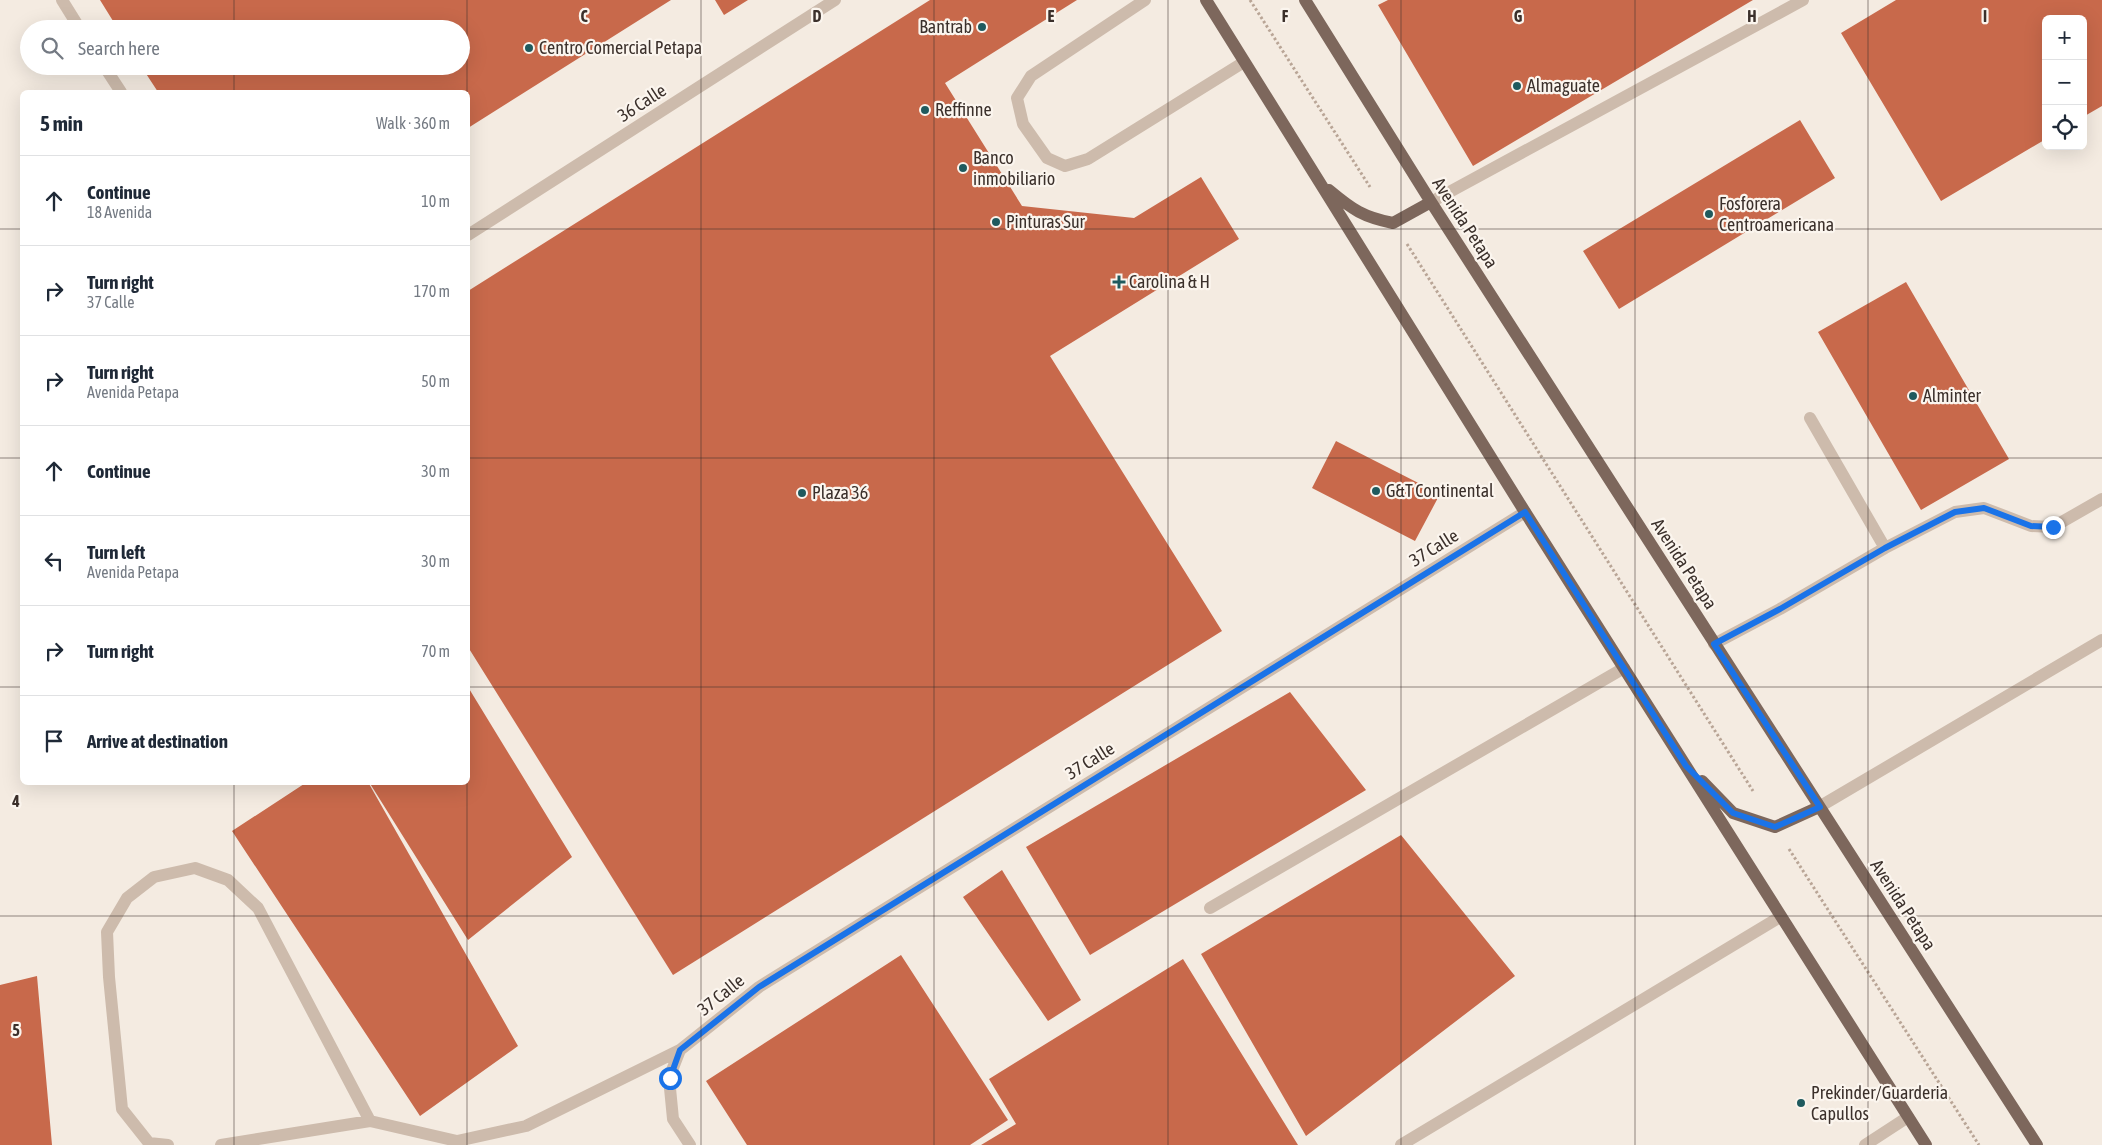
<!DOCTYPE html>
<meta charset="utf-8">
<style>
:root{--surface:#fff;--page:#f2f2f3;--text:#1f2937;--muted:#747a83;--line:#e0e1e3}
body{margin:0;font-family:"Asap Condensed",sans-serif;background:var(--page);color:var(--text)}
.controls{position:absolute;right:15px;top:15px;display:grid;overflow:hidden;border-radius:8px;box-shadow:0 5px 20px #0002}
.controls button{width:45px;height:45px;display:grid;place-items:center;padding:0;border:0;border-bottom:1px solid var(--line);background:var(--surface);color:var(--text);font:25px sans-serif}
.stop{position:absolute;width:15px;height:15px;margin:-11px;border:4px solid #1a73e8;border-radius:50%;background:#fff}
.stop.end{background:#1a73e8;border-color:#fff;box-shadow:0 1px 5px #0008}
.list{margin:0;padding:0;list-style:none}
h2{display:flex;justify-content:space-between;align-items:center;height:65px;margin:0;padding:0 20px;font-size:21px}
h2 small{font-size:16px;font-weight:400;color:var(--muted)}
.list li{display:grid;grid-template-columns:32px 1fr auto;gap:15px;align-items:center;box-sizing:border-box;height:90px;padding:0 20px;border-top:1px solid var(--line)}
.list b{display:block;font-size:19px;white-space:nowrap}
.list p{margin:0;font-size:16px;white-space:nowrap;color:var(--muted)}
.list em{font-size:16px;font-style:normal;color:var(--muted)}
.icon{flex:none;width:28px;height:28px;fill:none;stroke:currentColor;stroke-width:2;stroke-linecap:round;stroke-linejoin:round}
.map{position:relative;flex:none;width:2102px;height:1145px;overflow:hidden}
.search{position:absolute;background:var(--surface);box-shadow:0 5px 20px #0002;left:20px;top:20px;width:450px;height:55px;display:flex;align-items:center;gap:12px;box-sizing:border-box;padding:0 18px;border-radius:28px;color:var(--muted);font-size:19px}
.panel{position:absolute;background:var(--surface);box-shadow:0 5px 20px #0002;left:20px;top:90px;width:450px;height:695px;border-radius:8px}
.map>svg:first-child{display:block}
</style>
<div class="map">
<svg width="2102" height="1145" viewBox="0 0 2102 1145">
<rect width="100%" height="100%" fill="#f4ebe1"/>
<path fill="#c8694b" d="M100,0H671L468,128V92H158L141,66H461V29H118Z
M715,0H748L724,15Z
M930,0H1077L945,83L1022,206L1134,218L1201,177L1239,239L1050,356L1222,631L673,975L468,647V291Z
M1388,0H1753L1473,166L1378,5Z
M1896,0H2102V106L2083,117V19H2046V139L1941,201L1841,33Z
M1800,120L1835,178L1619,309L1583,251Z
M1906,282L2009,459L1921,510L1818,332Z
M1336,441L1440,494L1415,541L1312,488Z
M468,687L572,857L468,940L369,782H468Z
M1290,692L1366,790L1090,955L1026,847Z
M307,782H368L518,1046L420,1116L232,831Z
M1401,835L1515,976L1306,1136L1201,954Z
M1002,870L1081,1000L1048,1021L963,897Z
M901,955L1008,1120L970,1145H747L706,1081Z
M1183,959L1298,1145H981L1016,1124L989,1079Z
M37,976L52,1145H0V985Z"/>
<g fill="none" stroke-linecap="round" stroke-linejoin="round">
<path stroke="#b9a596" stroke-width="3" stroke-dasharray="2.5 2.5" stroke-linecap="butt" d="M1250,0L1370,187
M1407,244L1753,791
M1789,849L1979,1145"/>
<path stroke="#cdbbac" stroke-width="12" d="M62,0L80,29
M1145,0L1031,76L1017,98L1023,124L1047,158L1065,166L1088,159L1244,62
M104,66L121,92
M1431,202L1803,0
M468,235L835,0
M1810,418L1885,548
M1714,644L1780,609L1885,548L1955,512L1984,508L2031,526L2053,527L2102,499
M1819,807L2102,640
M1210,908L1624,668
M680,1050L669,1078L673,1119L690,1145
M168,1145L149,1143L122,1109L109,977L107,932L127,898L154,877L195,868L228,880L258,908L370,1121
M221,1145L370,1121L457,1141L526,1126L680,1050L759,987L1525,512
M1401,1145L1780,917
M1865,1145L1908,1117"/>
<path stroke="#7d675c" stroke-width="12" d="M1206,0L1525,512L1926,1145
M1305,0L1431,202L2037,1145
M1329,190C1353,210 1363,217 1393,223L1431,202
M1702,781L1733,813L1775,827L1819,807"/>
</g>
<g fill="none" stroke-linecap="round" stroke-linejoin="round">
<path stroke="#1a73e8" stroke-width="6" d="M670,1078L680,1050L759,987L1525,512L1686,766L1733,813L1775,827L1820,807L1714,644L1780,609L1885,548L1955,512L1984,508L2031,526L2053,527"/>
</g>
<path fill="none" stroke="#3b302b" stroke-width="1" stroke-opacity="0.55" d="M234,0V29M467,0V92M701,0V1145M934,0V1145M1168,0V1145M1401,0V1145M1635,0V1145M1868,0V1145M234,66V92M0,229H22M468,229H2102M0,458H22M468,458H2102M0,687H22M468,687H2102M234,782V1145M467,782V1145M0,916H2102"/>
<g fill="#1f5a5e" stroke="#fbf5ee" stroke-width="2">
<circle cx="982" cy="27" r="5"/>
<circle cx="529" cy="48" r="5"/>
<circle cx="1517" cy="86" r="5"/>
<circle cx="925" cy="110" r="5"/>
<circle cx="963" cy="168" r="5"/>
<circle cx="1709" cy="214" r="5"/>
<circle cx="996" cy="222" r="5"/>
<path d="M1116.5 274.5h5v5h5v5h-5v5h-5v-5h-5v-5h5z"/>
<circle cx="1913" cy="396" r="5"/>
<circle cx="1376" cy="491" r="5"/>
<circle cx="802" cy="493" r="5"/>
<circle cx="1801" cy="1103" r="5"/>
</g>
<g text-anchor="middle" stroke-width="4.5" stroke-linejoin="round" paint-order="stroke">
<g font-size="18" fill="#3b302b" stroke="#fbf5ee" text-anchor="start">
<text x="972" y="33" text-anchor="end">Bantrab</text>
<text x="539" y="54">Centro Comercial Petapa</text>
<text x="1527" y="92">Almaguate</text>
<text x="935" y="116">Reffinne</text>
<text x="973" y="164">Banco<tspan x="973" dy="21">inmobiliario</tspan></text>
<text x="1719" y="210">Fosforera<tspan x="1719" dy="21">Centroamericana</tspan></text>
<text x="1006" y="228">Pinturas Sur</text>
<text x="1129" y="288">Carolina &amp; H</text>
<text x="1923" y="402">Alminter</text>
<text x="1386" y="497">G&amp;T Continental</text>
<text x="812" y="499">Plaza 36</text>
<text x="1811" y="1099">Prekinder/Guarderia<tspan x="1811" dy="21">Capullos</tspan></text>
</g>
<g font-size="18" fill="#3b302b" stroke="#fbf5ee">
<text transform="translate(642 103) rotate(-33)" y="6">36 Calle</text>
<text transform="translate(1465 223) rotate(57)" y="6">Avenida Petapa</text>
<text transform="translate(1434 548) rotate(-32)" y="6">37 Calle</text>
<text transform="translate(1684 564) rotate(57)" y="6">Avenida Petapa</text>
<text transform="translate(1090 761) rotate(-32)" y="6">37 Calle</text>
<text transform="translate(1903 905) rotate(57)" y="6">Avenida Petapa</text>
<text transform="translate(721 995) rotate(-39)" y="6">37 Calle</text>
</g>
</g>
<g font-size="16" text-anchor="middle" font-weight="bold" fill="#3b302b" stroke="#fbf5ee" stroke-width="4.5" stroke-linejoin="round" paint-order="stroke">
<text x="584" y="22">C</text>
<text x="817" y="22">D</text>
<text x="1051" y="22">E</text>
<text x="1285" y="22">F</text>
<text x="1518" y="22">G</text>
<text x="1752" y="22">H</text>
<text x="1985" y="22">I</text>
<text x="16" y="807">4</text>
<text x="16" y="1036">5</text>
</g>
</svg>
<div class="controls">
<button>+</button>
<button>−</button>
<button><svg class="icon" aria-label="locate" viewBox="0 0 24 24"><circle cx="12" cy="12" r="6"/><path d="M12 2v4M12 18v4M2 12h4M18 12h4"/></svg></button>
</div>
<div class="stop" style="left:670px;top:1078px"></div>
<div class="stop end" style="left:2053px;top:527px"></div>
<div class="search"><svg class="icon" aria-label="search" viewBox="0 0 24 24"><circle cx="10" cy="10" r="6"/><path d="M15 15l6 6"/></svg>Search here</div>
<section class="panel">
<h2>5 min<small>Walk · 360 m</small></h2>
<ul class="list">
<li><svg class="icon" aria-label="ahead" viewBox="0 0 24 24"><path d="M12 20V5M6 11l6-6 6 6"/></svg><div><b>Continue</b><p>18 Avenida</p></div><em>10 m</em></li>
<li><svg class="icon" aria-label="right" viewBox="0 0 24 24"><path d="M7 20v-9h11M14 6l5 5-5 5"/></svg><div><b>Turn right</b><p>37 Calle</p></div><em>170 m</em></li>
<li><svg class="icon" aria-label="right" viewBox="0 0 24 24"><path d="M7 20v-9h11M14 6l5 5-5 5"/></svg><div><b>Turn right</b><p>Avenida Petapa</p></div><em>50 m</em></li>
<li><svg class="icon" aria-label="ahead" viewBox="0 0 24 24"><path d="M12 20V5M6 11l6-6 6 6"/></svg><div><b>Continue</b></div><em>30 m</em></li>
<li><svg class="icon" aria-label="left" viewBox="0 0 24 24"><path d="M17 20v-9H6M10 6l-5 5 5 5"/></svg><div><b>Turn left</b><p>Avenida Petapa</p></div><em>30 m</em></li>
<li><svg class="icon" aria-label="right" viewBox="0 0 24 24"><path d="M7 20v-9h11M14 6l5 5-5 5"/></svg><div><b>Turn right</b></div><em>70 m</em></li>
<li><svg class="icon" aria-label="arrive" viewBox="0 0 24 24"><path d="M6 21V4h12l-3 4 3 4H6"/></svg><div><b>Arrive at destination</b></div></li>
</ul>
</section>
</div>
